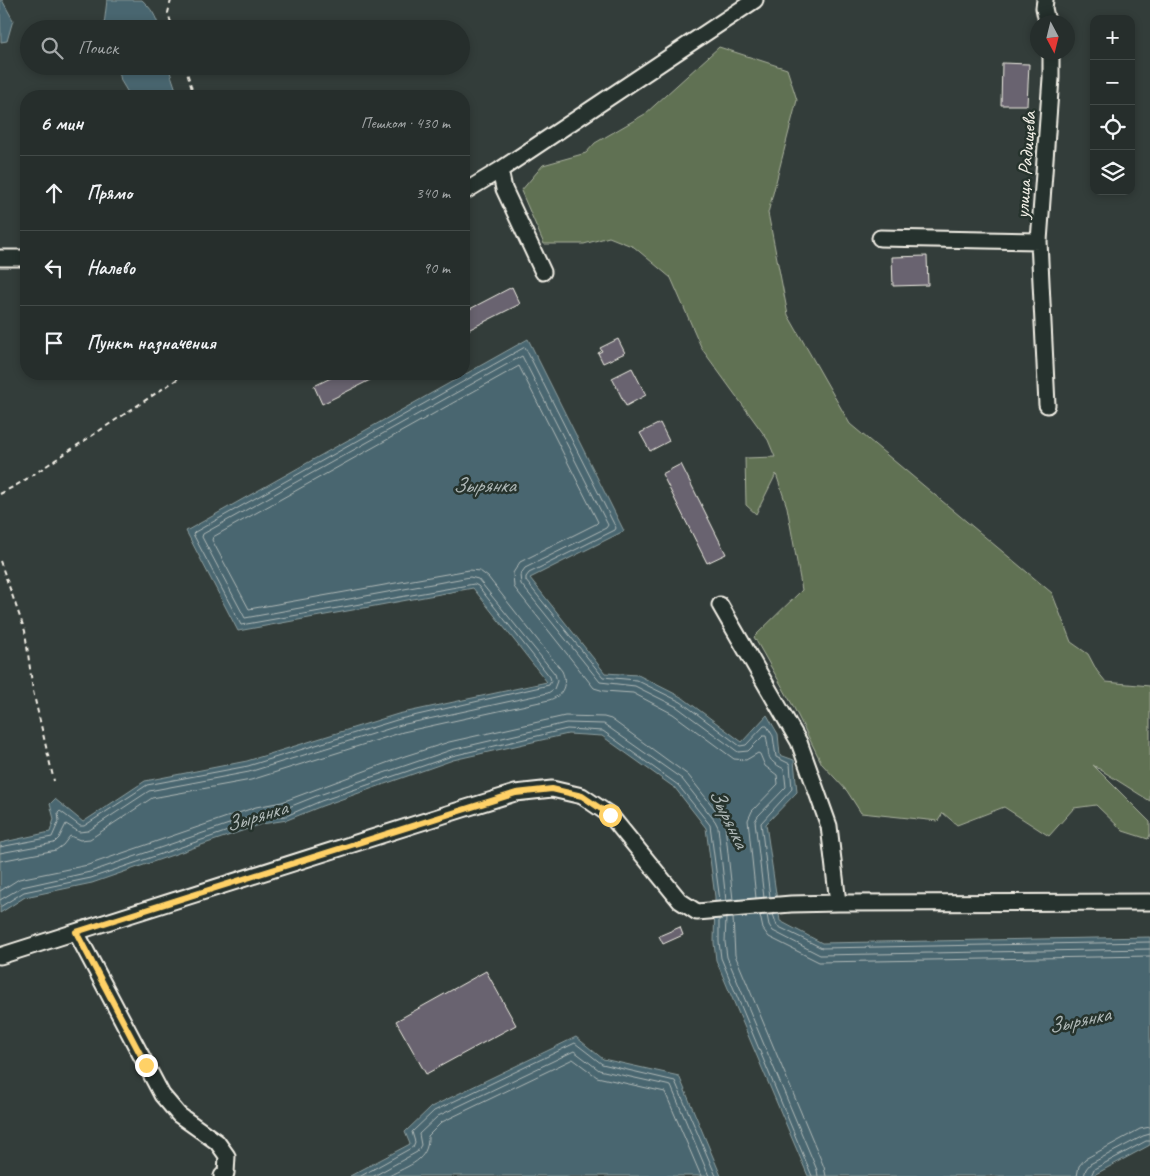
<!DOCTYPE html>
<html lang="ru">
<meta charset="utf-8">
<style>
:root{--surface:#262e2c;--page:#2e3634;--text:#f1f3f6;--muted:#a4a8a9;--line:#424a48}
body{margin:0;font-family:Caveat,sans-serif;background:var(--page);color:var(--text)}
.controls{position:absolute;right:15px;top:15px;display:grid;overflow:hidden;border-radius:10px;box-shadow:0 2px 8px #0003}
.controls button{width:45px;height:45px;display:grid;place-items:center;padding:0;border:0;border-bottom:1px solid var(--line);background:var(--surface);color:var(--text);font:25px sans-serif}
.compass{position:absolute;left:1030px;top:15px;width:45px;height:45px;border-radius:50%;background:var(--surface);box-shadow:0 2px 8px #0003;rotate:173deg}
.stop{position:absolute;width:15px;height:15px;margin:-11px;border:4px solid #ffd166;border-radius:50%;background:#fff}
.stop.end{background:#ffd166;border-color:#fff;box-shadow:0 1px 5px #0008}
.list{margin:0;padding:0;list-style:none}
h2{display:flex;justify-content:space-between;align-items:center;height:65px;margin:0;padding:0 20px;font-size:21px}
h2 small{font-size:16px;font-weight:400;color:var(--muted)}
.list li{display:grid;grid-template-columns:32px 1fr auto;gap:15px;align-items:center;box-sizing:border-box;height:75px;padding:0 20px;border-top:1px solid var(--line)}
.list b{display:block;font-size:19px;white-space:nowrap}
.list em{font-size:16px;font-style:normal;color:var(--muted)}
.icon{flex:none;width:28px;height:28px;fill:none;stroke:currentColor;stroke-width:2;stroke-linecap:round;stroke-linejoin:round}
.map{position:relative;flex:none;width:1150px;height:1176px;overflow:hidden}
.search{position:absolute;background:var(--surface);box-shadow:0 2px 8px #0003;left:20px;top:20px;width:450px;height:55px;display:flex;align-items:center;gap:12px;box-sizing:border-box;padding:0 18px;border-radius:28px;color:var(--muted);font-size:19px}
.panel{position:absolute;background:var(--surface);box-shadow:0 2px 8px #0003;left:20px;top:90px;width:450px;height:290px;border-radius:20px}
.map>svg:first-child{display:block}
</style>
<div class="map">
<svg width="1150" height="1176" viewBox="0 0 1150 1176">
<rect width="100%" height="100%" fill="#333d3a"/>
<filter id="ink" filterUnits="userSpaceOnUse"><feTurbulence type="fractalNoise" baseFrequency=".02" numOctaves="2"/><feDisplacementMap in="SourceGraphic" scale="10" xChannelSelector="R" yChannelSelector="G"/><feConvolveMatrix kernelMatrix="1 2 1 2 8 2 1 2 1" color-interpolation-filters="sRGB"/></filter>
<g filter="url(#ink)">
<path fill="#607153" stroke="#aab19e" d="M719,47L787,69L797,100L768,213L788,315L850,424L1052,593L1071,642L1088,654L1097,671L1106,682L1150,686V801L1093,765L1150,822V835L1148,839L1123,831L1096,805L1074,808L1049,836L1004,807L957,825L943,813L938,821L861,813L847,791L822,764L792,704L754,637L802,590L787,507L776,474L756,514L746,505L745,458L775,457L768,440L702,349L671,278L634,247L609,237L584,244H544L521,191L543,165L586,153L595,143L645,114Z"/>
<path fill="#49666f" stroke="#8d9e9f" d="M0,0H2L13,20L7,41L1,42Z
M107,0H142C151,8 157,17 159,29H106L104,25Z
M118,66H168L178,96H130L121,81Z
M528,339L624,531L530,578L605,673L638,675L683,698L742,742L767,715L778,734L780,755L794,760L797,792L766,824L780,921L822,943L1150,937V1145L1092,1176H808L716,960L714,943L715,897L706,828L675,788L602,736L568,734L453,760L322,806L287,820L262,824L92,883L25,897L0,913V843L50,832L54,819L50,804L55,799L83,822L145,781L247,761L398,714L547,682L473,588L238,631L186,531Z
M576,1037L603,1059L679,1076L721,1176H350L410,1144L405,1132L431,1107Z"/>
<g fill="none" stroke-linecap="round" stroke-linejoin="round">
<path stroke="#b0b9b8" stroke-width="1" d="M0,847L52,837L59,821L58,813L60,811L80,826H84L147,785L248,766L400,719L549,685L551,681L550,677L478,586L474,584L241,625L193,534L195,532L525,347L616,528L615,530L529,573L526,577V581L603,677L636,680L681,702L740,746L746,745L764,726H767L773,736L776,757L790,764L792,789L761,823L770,897
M0,853L54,843L59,838L66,824L79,832L88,831L149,791L249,772L401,725L548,693L554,689L557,681L555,674L478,579L470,577L245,618L202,537L203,534L522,356L608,525L606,528L525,568L520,575L521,584L600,682L635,686L677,707L738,752L748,751L763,736H766C771,756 763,758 784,769L786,787L758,816L755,821L764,898
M0,861L56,850L63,845L70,836L80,840L90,839L152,798L251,780L403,732L549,700C563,696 568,684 562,671L488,577L480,571L469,570L249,609L212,540L213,537L519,366L598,522L596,524L520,562L513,573L514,587L594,688L604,691L633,693L673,714L734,759L746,760L758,753L760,754L765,766L777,775L778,784L752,811L748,820L756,898
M0,891L19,879L88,865L256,807L282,802L405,756L449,742L565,716L604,717L611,719L688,775L721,817L725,825L733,900
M0,900L22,887L90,872L258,814L284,809L319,795L451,750L566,723L604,724L682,779L715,821L718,827L726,901
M0,907L24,892L91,878L260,820L286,816L321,801L452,756L567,729L603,731L678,785L710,825L720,901
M773,914L777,926L822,948L1150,942
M760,915L763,929L769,937L819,962L1150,956
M767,915L769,925L773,931L820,955L1150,949
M726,918L725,942L727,957L817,1170L818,1176
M733,918L735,955L824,1167L826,1176
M719,919V942L721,958L812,1176
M361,1176L413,1147L415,1142L412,1132L434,1111L575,1043L602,1064L675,1081L716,1176
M374,1176L417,1152L421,1145L419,1134L438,1116L574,1051L599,1070L671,1086L709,1176
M389,1176C409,1165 429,1161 428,1136L442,1122L573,1059L597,1077L665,1092L701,1176
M1077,1176L1079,1166L1085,1159L1140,1129L1150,1127
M1084,1176L1086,1169L1090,1164L1143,1136L1150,1134
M1091,1176L1094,1169L1146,1141H1150"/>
</g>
<path fill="#69646f" stroke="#f4f1e8" d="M1002,63L1029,64L1027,105H1001Z
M927,256L928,285L893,286L892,257Z
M512,287L520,304L464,332V312Z
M618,339L625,353L603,363L598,353L602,351L600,348Z
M632,368L646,395L626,406L612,378Z
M339,374H382L322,404L314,386Z
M660,423L669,441L650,451L640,433Z
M681,464L726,554L707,563L662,474Z
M680,927L683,935L663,944L659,936Z
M486,971L516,1025L426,1074L396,1021Z"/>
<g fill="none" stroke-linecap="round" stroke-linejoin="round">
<g stroke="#f4f1e8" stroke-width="19">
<path id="minor" d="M1045,0L1044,8L1047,22
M500,170L504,189L543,272
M464,192L500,170L755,0
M880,238L1039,241L1051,78V52
M1039,241L1047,405
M0,258H26
M720,605L799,742L829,826L838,903
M76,932L162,1095L179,1115L217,1142L227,1156L226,1173L222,1176
M0,956L463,809L515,793L552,789L582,796L610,815L680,901L697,912L791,904L838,903L1150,902"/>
</g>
<path stroke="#f4f1e8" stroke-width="2" stroke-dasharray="5 4" stroke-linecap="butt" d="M171,0L168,13L173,29
M185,66L194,96
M0,494L22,482L185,374
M0,561L25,631L33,691L54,781"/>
<use href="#minor" stroke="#26332d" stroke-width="15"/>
</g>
</g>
<g fill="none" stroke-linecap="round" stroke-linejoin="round" filter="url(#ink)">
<path stroke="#ffd166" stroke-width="6" d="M146,1065L76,932L516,793L552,789L582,796L610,815"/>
</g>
<g text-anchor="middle" stroke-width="5" stroke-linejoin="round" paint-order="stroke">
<g font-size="20" fill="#f4f1e8" stroke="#26332d">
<text transform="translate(1025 165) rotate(-86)" y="7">улица Радищева</text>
</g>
<g font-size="21" font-style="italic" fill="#b0b9b8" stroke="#26332d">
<text x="484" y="492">Зырянка</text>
<text transform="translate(256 816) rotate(-17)" y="7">Зырянка</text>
<text transform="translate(729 818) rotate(64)" y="7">Зырянка</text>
<text transform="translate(1079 1020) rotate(-12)" y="7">Зырянка</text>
</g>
</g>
</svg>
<div class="controls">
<button>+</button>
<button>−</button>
<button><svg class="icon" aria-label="locate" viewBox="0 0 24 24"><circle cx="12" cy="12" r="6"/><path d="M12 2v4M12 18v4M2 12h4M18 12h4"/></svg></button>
<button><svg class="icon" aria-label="layers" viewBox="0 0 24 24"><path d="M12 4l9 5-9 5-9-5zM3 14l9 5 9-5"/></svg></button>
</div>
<svg class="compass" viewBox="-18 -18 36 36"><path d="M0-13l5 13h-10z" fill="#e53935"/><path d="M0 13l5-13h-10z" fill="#a4a8a9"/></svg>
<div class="stop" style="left:610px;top:815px"></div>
<div class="stop end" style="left:146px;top:1065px"></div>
<div class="search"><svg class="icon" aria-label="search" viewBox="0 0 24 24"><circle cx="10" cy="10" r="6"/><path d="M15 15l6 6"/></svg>Поиск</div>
<section class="panel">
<h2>6 мин<small>Пешком · 430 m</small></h2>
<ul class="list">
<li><svg class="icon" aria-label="ahead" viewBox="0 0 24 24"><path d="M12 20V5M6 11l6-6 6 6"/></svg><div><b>Прямо</b></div><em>340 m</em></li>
<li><svg class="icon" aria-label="left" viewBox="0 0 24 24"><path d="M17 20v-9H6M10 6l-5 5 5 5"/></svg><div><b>Налево</b></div><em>90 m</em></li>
<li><svg class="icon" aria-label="arrive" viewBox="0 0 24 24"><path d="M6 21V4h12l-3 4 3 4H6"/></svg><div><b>Пункт назначения</b></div></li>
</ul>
</section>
</div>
